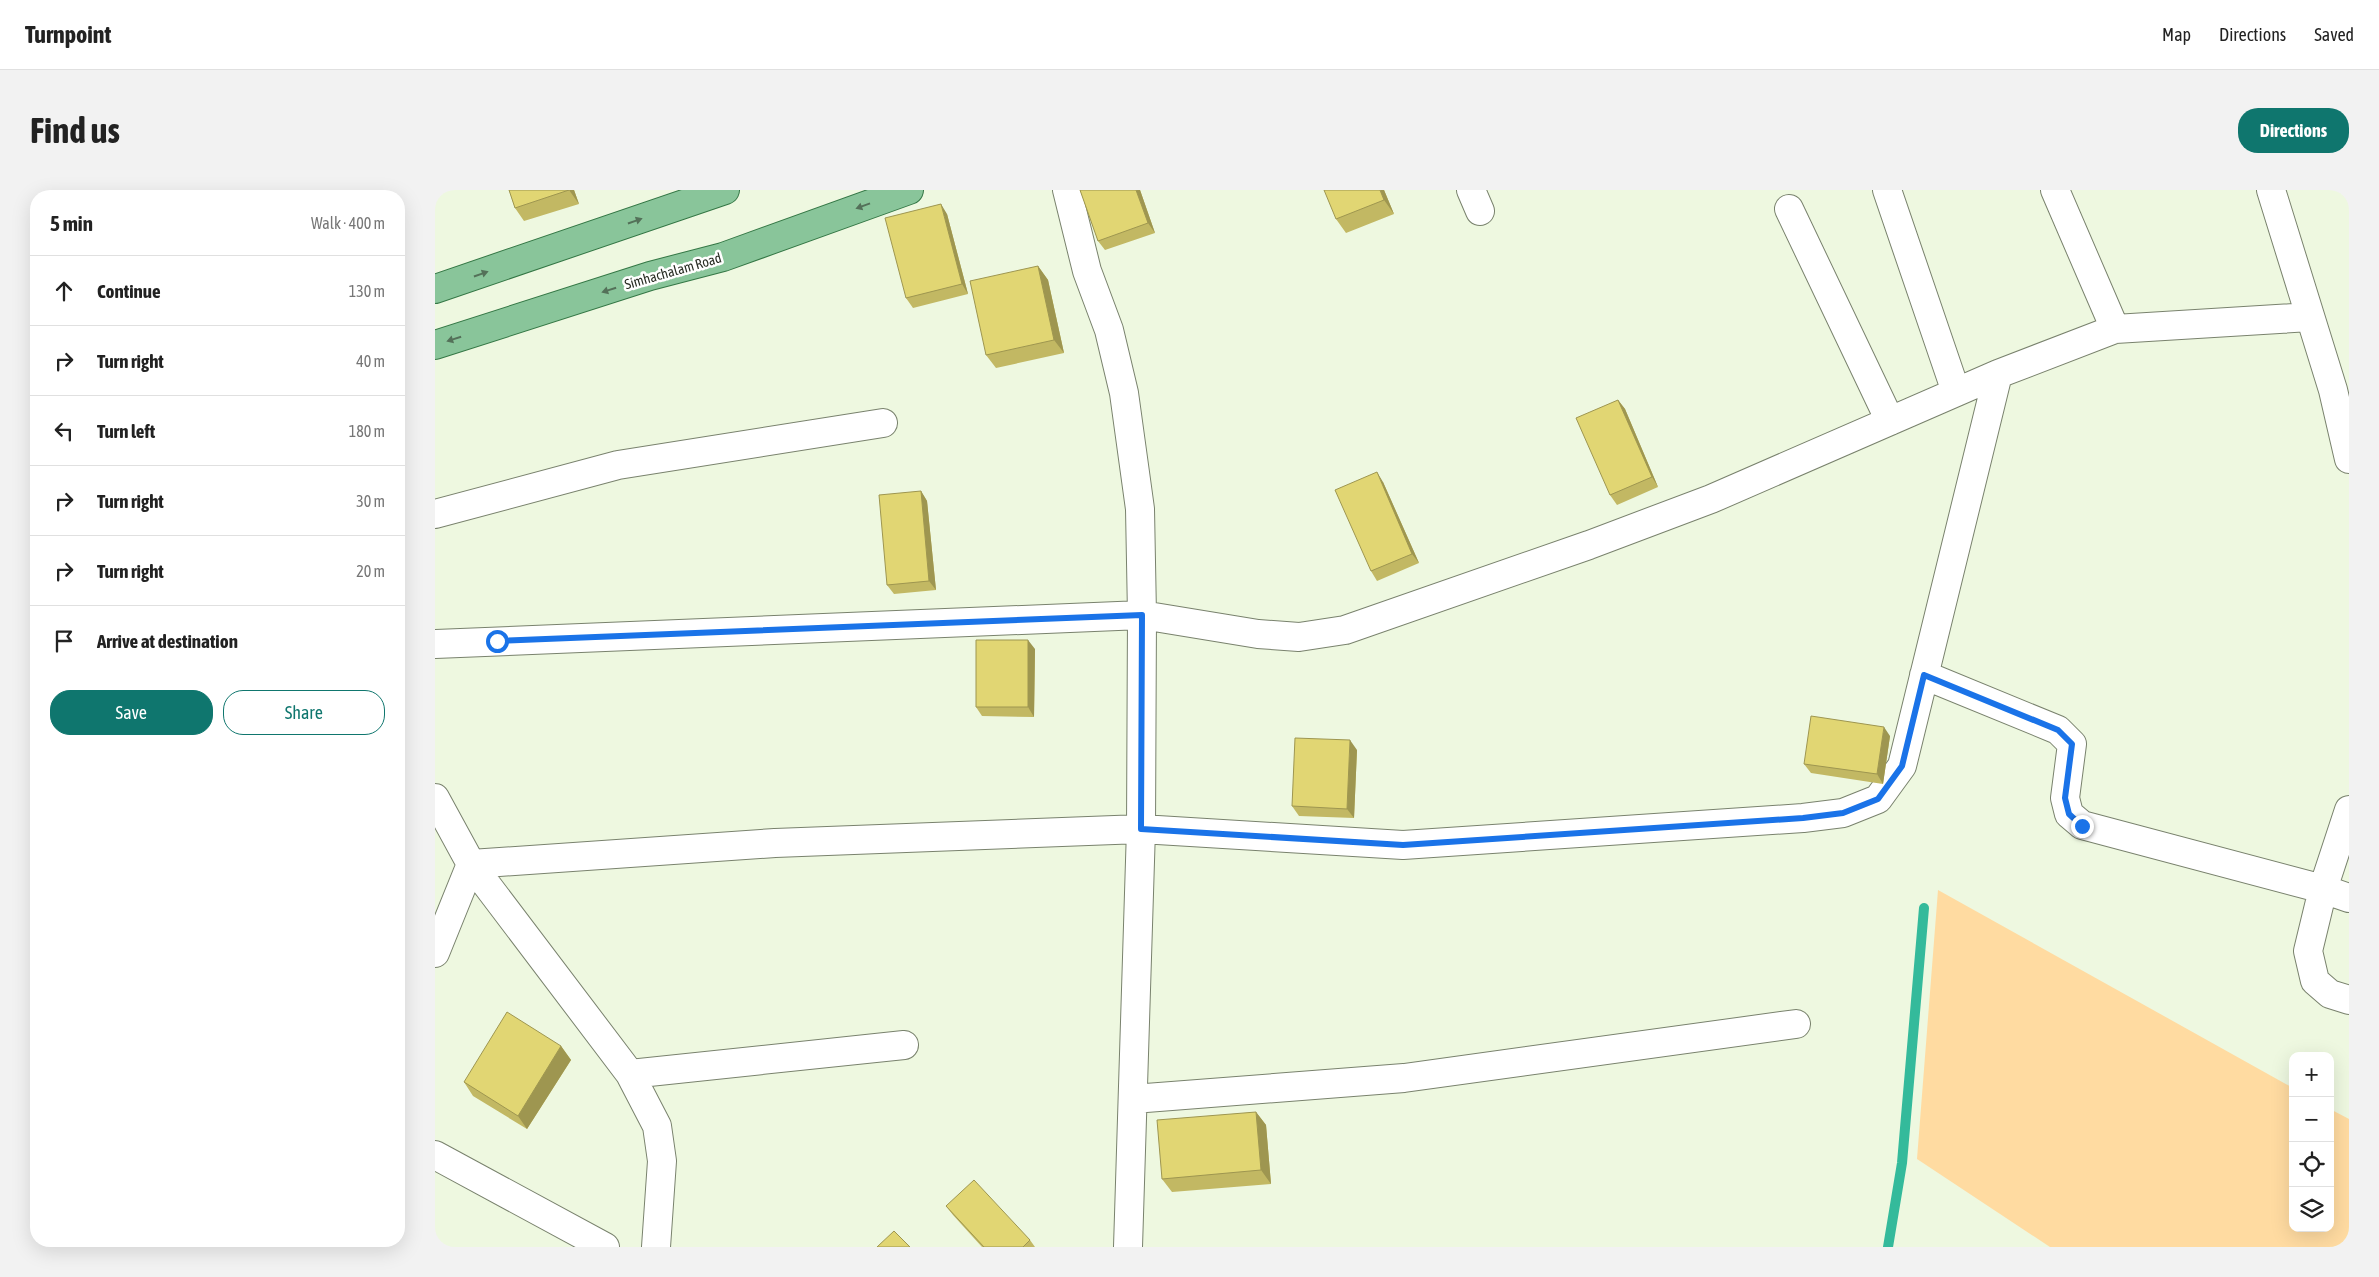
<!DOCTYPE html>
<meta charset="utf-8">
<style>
:root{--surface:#fff;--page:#f2f2f2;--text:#222;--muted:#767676;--line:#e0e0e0;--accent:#0f766e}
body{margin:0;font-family:"Asap Condensed",sans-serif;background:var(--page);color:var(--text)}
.controls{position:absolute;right:15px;bottom:15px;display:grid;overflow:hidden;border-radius:10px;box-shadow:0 5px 20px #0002}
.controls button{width:45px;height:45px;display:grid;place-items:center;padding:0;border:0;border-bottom:1px solid var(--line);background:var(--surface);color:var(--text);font:25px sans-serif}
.stop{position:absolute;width:15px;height:15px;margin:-11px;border:4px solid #1a73e8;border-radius:50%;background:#fff}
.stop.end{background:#1a73e8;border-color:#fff;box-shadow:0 1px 5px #0008}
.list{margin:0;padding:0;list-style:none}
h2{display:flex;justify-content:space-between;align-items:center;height:65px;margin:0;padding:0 20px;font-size:21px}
h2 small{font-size:16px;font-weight:400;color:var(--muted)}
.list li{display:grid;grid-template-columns:32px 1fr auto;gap:15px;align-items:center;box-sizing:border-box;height:70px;padding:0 20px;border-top:1px solid var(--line)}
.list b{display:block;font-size:19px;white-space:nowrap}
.list em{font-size:16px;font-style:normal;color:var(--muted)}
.actions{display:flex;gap:10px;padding:15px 20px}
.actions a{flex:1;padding:11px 0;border:1px solid var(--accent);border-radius:20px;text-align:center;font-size:18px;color:var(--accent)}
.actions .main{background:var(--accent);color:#fff}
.icon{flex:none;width:28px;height:28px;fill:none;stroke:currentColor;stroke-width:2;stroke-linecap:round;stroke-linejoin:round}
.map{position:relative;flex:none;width:1914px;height:1057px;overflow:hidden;border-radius:20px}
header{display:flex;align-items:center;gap:30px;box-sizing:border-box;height:70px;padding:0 25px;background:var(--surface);border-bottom:1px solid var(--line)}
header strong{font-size:24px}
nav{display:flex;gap:28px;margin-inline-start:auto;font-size:18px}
.intro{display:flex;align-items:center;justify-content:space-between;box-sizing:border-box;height:120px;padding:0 30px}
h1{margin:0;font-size:35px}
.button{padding:12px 22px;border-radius:20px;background:var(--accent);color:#fff;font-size:18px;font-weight:700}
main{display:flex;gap:30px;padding:0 30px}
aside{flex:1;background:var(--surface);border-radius:20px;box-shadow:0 5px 20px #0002}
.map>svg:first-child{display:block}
</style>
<header>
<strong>Turnpoint</strong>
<nav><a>Map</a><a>Directions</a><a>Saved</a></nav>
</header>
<div class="intro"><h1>Find us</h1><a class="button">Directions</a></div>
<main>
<aside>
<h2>5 min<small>Walk · 400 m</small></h2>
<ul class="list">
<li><svg class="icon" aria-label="ahead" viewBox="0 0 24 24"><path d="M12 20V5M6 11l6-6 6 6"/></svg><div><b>Continue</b></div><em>130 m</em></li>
<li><svg class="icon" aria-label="right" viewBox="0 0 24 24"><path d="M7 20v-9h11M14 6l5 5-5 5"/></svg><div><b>Turn right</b></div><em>40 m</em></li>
<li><svg class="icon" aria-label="left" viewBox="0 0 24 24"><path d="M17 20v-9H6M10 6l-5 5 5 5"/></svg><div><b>Turn left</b></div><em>180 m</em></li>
<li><svg class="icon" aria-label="right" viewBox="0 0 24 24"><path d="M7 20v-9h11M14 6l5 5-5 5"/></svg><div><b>Turn right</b></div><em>30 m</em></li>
<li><svg class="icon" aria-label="right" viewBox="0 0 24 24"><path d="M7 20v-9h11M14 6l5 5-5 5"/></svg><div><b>Turn right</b></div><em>20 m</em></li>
<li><svg class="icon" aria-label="arrive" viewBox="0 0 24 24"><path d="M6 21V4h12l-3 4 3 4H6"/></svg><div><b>Arrive at destination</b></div></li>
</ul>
<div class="actions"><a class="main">Save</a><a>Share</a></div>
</aside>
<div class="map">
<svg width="1914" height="1057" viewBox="0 0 1914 1057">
<rect width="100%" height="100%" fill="#eef8e0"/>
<path fill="#ffdba1" d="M1503,700L1858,898V1038H1895V919L1914,929V1057H1615L1482,969Z"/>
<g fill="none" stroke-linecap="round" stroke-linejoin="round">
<path stroke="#34ba9b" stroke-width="10" d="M1453,1057L1467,973L1489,718"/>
<g stroke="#79826d" stroke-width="30">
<path id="street" d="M632,0L652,81L674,140L689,203L705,319L707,425L706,639L693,1057
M1036,0L1045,21
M1452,0L1521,202
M1620,0L1680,139
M1836,0L1898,200L1914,269
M1354,19L1455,231
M0,324L183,275L448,233
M0,454L707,425L823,444L864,447L910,440L1154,355L1276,309L1563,184L1680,139L1875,127
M1489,485L1623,540L1637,554L1630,608L1634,624L1647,635L1888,699L1914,708
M0,608L36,674L0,763
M1914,620L1888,699L1873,761L1880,791L1895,804L1914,810
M195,884L469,855
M698,909L969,888L1361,834
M0,965L170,1057
M221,1057L227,971L222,936L195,884L36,674L340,653L706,639L968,655L1368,628L1408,623L1443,609L1467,576L1563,184"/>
</g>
<g stroke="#347745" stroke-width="30">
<path id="primary" d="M0,99L290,0
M0,155L215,86L288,67L474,0"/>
</g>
<use href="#street" stroke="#fff" stroke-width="28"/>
<use href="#primary" stroke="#89c59a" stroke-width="28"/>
</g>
<path fill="#c2b863" d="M74,0H139L144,14L89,31L80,18Z
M645,0H705L720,43L670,60L663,51Z
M949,0L959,24L911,43L901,29Z
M512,24L533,104L478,118L471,108Z
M603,76L613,90L629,163L561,178L551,165Z
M1183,210L1190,219L1223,297L1182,315L1175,305Z
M948,292L984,373L942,391L936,381Z
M486,301L492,311L501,400L459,404L452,395Z
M600,459L599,527L547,526L541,517Z
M1455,546L1448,594L1376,583L1369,574Z
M922,560L919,628L864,626L857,616Z
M126,856L136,870L92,939L38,906L29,892Z
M821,922L831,935L836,994L737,1002L727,989Z
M511,1016L595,1050L600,1057H547L518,1025Z"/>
<path fill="#9e9650" d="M134,0H139L144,14Z
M701,0H705L720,43L713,33Z
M945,0H949L959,24L949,10Z
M506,14L512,24L533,104L527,94Z
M603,76L613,90L629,163L619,150Z
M1183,210L1190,219L1223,297L1217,287Z
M942,282L948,292L984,373L977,364Z
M486,301L492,311L501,400L494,391Z
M593,450L600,459L599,527L593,517Z
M1449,537L1455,546L1448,594L1442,584Z
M915,550L922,560L919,628L912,619Z
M126,856L136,870L92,939L83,926Z
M821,922L831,935L836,994L826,980Z"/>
<path fill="#e1d673" stroke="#9e9650" d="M74,0H134L80,18Z
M645,0H701L713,33L663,51Z
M889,0H945L949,10L901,29Z
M506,14L527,94L471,108L450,28Z
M603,76L619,150L551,165L535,91Z
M1183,210L1217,287L1175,305L1141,228Z
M942,282L977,364L936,381L900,300Z
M486,301L494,391L452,395L444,305Z
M541,450H593V517H541Z
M1376,526L1449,537L1442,584L1369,574Z
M860,548L915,550L912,619L857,616Z
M72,822L126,856L83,926L29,892Z
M821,922L826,980L727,989L722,930Z
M539,990L595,1050L588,1057H549L511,1016Z
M459,1041L475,1057H442Z"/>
<defs><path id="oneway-solid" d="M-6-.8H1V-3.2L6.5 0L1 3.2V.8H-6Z" transform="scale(1.25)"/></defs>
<g fill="#547159">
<use href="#oneway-solid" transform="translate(428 16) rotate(160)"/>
<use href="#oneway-solid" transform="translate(200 31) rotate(-19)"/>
<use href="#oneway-solid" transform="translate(46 84) rotate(-19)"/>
<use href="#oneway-solid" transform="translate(174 100) rotate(162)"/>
<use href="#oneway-solid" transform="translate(19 149) rotate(162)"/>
</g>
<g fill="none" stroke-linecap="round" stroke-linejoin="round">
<path stroke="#1a73e8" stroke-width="6" d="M62,451L707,425L706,639L968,655L1368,628L1408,623L1443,609L1467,576L1489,485L1623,540L1637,554L1630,608L1634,624L1647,636"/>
</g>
<g text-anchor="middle" stroke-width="5" stroke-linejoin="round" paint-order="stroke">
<g font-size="14" fill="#282c23" stroke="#fff">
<text transform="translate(238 81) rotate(-16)" y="5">Simhachalam Road</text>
</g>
</g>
</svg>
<div class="controls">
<button>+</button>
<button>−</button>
<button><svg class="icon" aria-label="locate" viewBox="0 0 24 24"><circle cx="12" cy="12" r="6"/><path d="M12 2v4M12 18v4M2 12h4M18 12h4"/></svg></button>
<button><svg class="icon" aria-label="layers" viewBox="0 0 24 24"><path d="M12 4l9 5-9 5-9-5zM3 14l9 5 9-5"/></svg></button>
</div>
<div class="stop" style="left:62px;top:451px"></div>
<div class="stop end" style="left:1647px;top:636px"></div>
</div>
</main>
